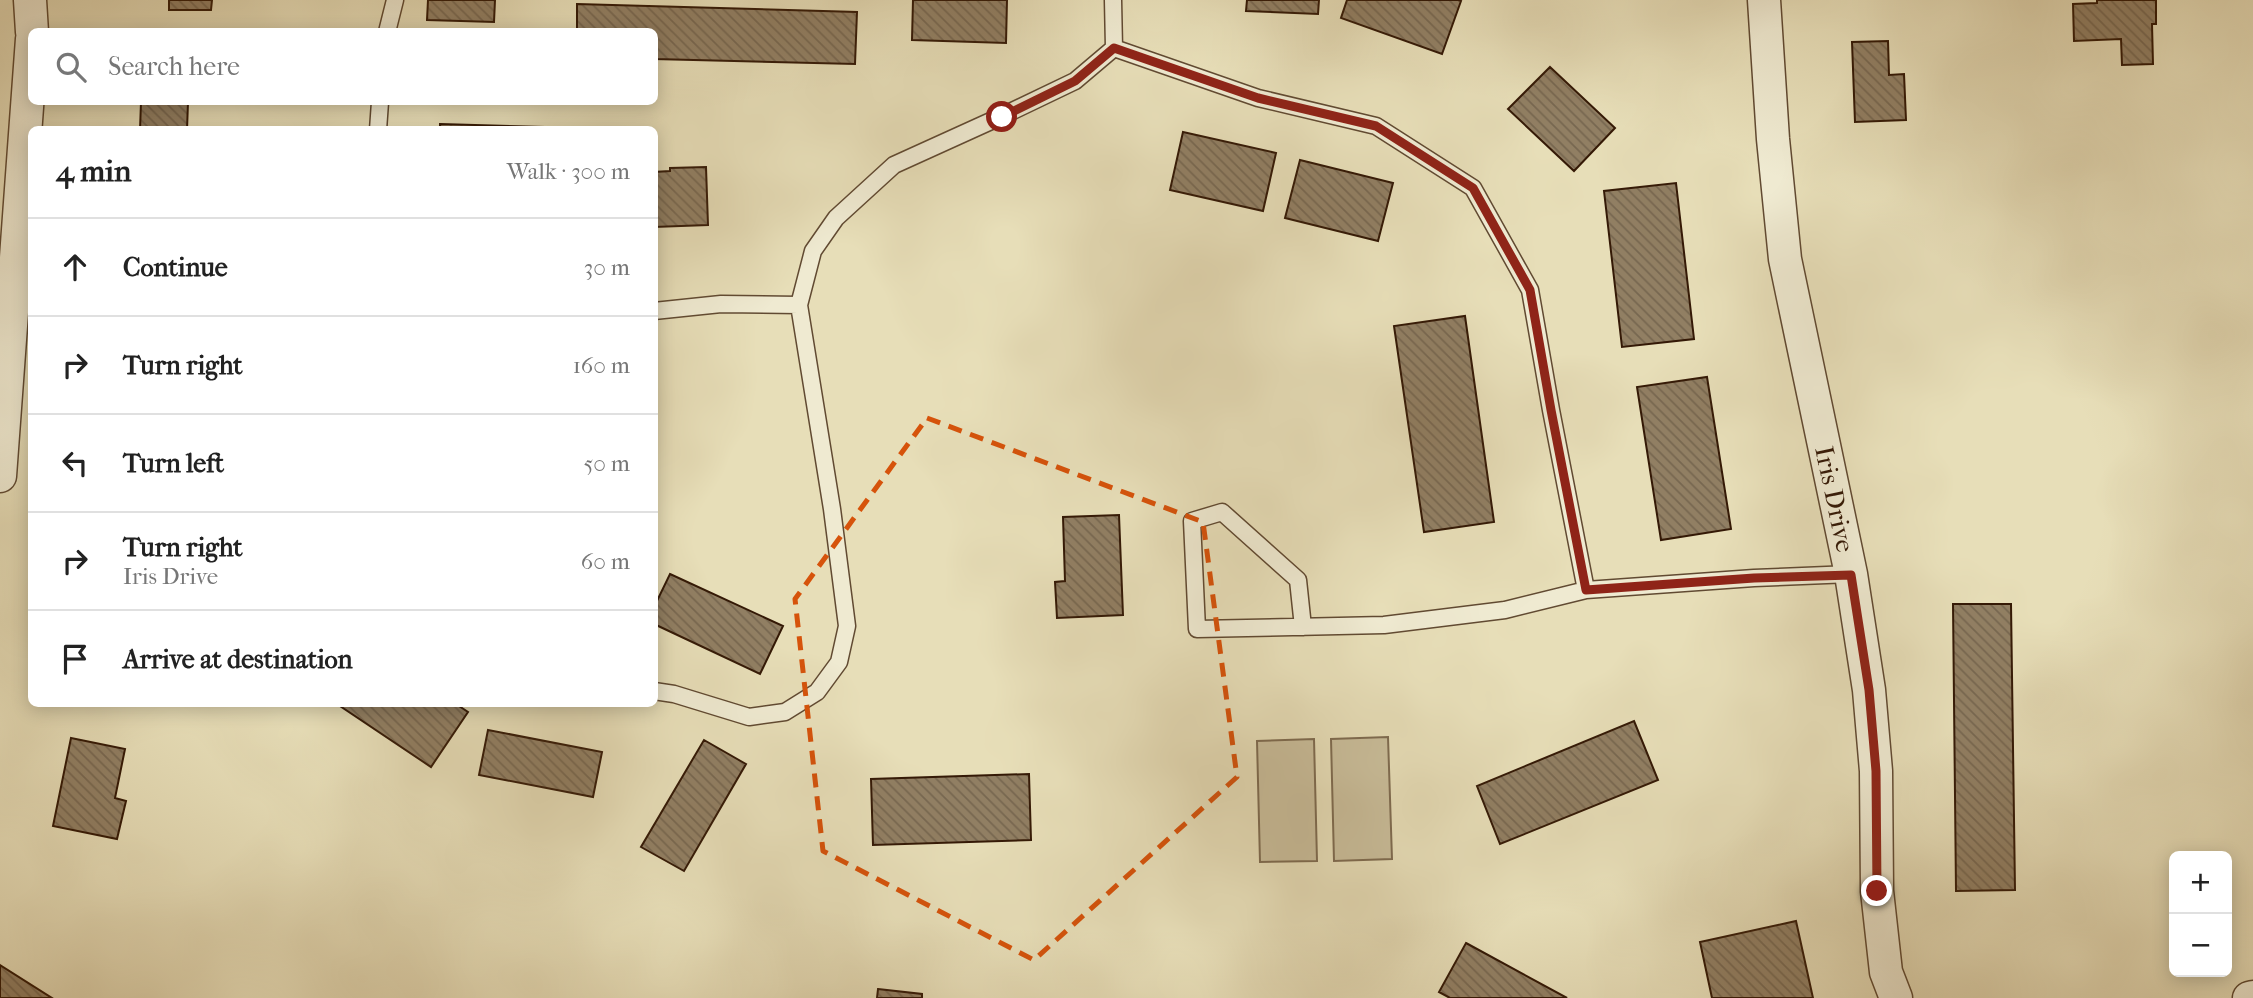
<!DOCTYPE html>
<meta charset="utf-8">
<style>
:root{--surface:#fff;--page:#f2f2f2;--text:#222;--muted:#767676;--line:#e0e0e0}
body{margin:0;font-family:"IM FELL French Canon",serif;background:var(--page);color:var(--text)}
.controls{position:absolute;right:21px;bottom:21px;display:grid;overflow:hidden;border-radius:10px;box-shadow:0 4px 18px #0003}
.controls button{width:63px;height:63px;display:grid;place-items:center;padding:0;border:0;border-bottom:2px solid var(--line);background:var(--surface);color:var(--text);font:35px sans-serif}
.stop{position:absolute;width:21px;height:21px;margin:-16px;border:5px solid #8f2418;border-radius:50%;background:#fff}
.stop.end{background:#8f2418;border-color:#fff;box-shadow:0 2px 7px #0008}
.list{margin:0;padding:0;list-style:none}
h2{display:flex;justify-content:space-between;align-items:center;height:91px;margin:0;padding:0 28px;font-size:30px}
h2 small{font-size:23px;font-weight:400;color:var(--muted)}
.list li{display:grid;grid-template-columns:46px 1fr auto;gap:21px;align-items:center;box-sizing:border-box;height:98px;padding:0 28px;border-top:2px solid var(--line)}
.list b{display:block;font-size:26px;white-space:nowrap}
.list p{margin:0;font-size:23px;white-space:nowrap;color:var(--muted)}
.list em{font-size:23px;font-style:normal;color:var(--muted)}
.icon{flex:none;width:38px;height:38px;fill:none;stroke:currentColor;stroke-width:2;stroke-linecap:round;stroke-linejoin:round}
.map{position:relative;flex:none;width:2253px;height:998px;overflow:hidden}
.search{position:absolute;background:var(--surface);box-shadow:0 4px 18px #0003;left:28px;top:28px;width:630px;height:77px;display:flex;align-items:center;gap:18px;box-sizing:border-box;padding:0 24px;border-radius:10px;color:var(--muted);font-size:26px}
.panel{position:absolute;background:var(--surface);box-shadow:0 4px 18px #0003;left:28px;top:126px;width:630px;height:581px;border-radius:10px}
.map>svg:first-child{display:block}
</style>
<div class="map">
<svg width="2253" height="998" viewBox="0 0 2253 998">
<defs>
<pattern id="building-back-hatch" width="6" height="6" patternUnits="userSpaceOnUse" patternTransform="scale(1.75)"><rect width="6" height="6" fill="#917f63"/><path d="M-1 5l2 2M0 0l6 6M5-1l2 2" fill="none" stroke="#776750"/></pattern>
</defs>
<rect width="100%" height="100%" fill="#e7deb8"/>
<filter id="stains"><feTurbulence type="fractalNoise" baseFrequency=".00286" numOctaves="4"/><feColorMatrix values="0 0 0 0 .2 0 0 0 0 .09 0 0 0 0 .02 0 0 0 .5 -.17"/></filter>
<radialGradient id="worn" r=".72"><stop offset=".6" stop-color="#630" stop-opacity="0"/><stop offset="1" stop-color="#630" stop-opacity=".3"/></radialGradient>
<path fill="#c9bd9a" stroke="#7e6b50" stroke-width="2" d="M1388,737L1392,859L1334,861L1331,739Z
M1314,739L1317,861L1260,862L1257,741Z"/>
<path fill="url(#building-back-hatch)" stroke="#341906" stroke-width="2" d="M169,0H212L211,10H169Z
M428,0H495L494,22L427,20Z
M913,0H1007L1006,43L912,40Z
M1247,0H1319L1318,14L1246,11Z
M1347,0H1458L1461,1L1442,54L1341,18Z
M2097,0H2156V24H2152L2153,64L2122,65L2121,39L2074,41L2073,4L2097,3Z
M577,4L857,12L855,64L654,59V32H577Z
M1888,41L1889,75L1904,74L1906,120L1855,122L1852,42Z
M1550,67L1615,128L1574,171L1508,109Z
M141,102H188L187,130H140Z
M440,124L544,127V130H440Z
M1183,132L1276,153L1263,211L1170,190Z
M1300,160L1393,183L1378,241L1285,218Z
M706,167L708,225L654,227V172L670,171V168Z
M1676,183L1694,339L1622,347L1604,191Z
M1465,316L1494,522L1424,532L1394,326Z
M1707,377L1731,529L1661,540L1637,387Z
M1119,515L1123,615L1057,618L1055,582L1065,581L1063,517Z
M670,574L783,626L760,674L654,624V607Z
M1953,604H2011L2015,890L1956,891Z
M337,704H456L468,712L431,767Z
M1634,721L1658,780L1500,844L1477,786Z
M488,730L602,752L593,797L479,775Z
M71,738L125,749L115,798L126,801L117,839L53,826Z
M704,740L746,764L684,871L641,847Z
M1029,774L1031,840L873,845L871,779Z
M1796,921L1813,998H1712L1700,942Z
M1466,943L1567,998H1450L1439,992Z
M0,965L52,998H0Z
M878,989L922,994V998H877Z"/>
<g fill="none" stroke-linecap="round" stroke-linejoin="round">
<g stroke="#614a32" stroke-width="19">
<path id="service" d="M387,32L395,0
M1114,48L1258,98L1376,126L1473,188L1530,290L1551,410L1586,590
M378,130L380,102
M654,311L721,304L799,305
M1303,627L1298,580L1222,512L1192,521L1197,629L1384,625L1505,610L1586,590L1754,578L1851,574
M654,691L674,694L749,717L785,712L817,692L839,662L847,626L832,509L799,305L813,251L836,218L894,165L1002,116L1075,81L1114,48L1113,0"/>
</g>
<g stroke="#614a32" stroke-width="35">
<path id="minor" d="M30,0L32,32
M1764,0L1773,139L1785,259L1851,574L1869,690L1876,771L1877,891L1886,972L1896,998
M0,476L32,39
M2249,998L2253,997"/>
</g>
<use href="#service" stroke="#efead1" stroke-width="16"/>
<use href="#minor" stroke="#efead1" stroke-width="32"/>
</g>
<g fill="none" stroke-linecap="round" stroke-linejoin="round">
<path stroke="#8f2418" stroke-width="9" d="M1002,117L1075,81L1114,48L1258,98L1376,126L1473,188L1530,290L1551,410L1586,590L1754,578L1851,575L1869,690L1876,771L1877,891"/>
</g>
<path fill="none" stroke="#d6530b" stroke-width="5" stroke-dasharray="14 9" stroke-linejoin="round" d="M927,418L1203,522L1237,777L1034,960L823,851L795,599Z"/>
<g text-anchor="middle" stroke-width="7" stroke-linejoin="round" paint-order="stroke">
<g font-size="26" fill="#341906" stroke="#efead1">
<text transform="translate(1835 499) rotate(78)" y="9">Iris Drive</text>
</g>
</g>
<rect width="100%" height="100%" filter="url(#stains)"/>
<rect width="100%" height="100%" fill="url(#worn)"/>
</svg>
<div class="controls">
<button>+</button>
<button>−</button>
</div>
<div class="stop" style="left:1002px;top:117px"></div>
<div class="stop end" style="left:1877px;top:891px"></div>
<div class="search"><svg class="icon" aria-label="search" viewBox="0 0 24 24"><circle cx="10" cy="10" r="6"/><path d="M15 15l6 6"/></svg>Search here</div>
<section class="panel">
<h2>4 min<small>Walk · 300 m</small></h2>
<ul class="list">
<li><svg class="icon" aria-label="ahead" viewBox="0 0 24 24"><path d="M12 20V5M6 11l6-6 6 6"/></svg><div><b>Continue</b></div><em>30 m</em></li>
<li><svg class="icon" aria-label="right" viewBox="0 0 24 24"><path d="M7 20v-9h11M14 6l5 5-5 5"/></svg><div><b>Turn right</b></div><em>160 m</em></li>
<li><svg class="icon" aria-label="left" viewBox="0 0 24 24"><path d="M17 20v-9H6M10 6l-5 5 5 5"/></svg><div><b>Turn left</b></div><em>50 m</em></li>
<li><svg class="icon" aria-label="right" viewBox="0 0 24 24"><path d="M7 20v-9h11M14 6l5 5-5 5"/></svg><div><b>Turn right</b><p>Iris Drive</p></div><em>60 m</em></li>
<li><svg class="icon" aria-label="arrive" viewBox="0 0 24 24"><path d="M6 21V4h12l-3 4 3 4H6"/></svg><div><b>Arrive at destination</b></div></li>
</ul>
</section>
</div>
